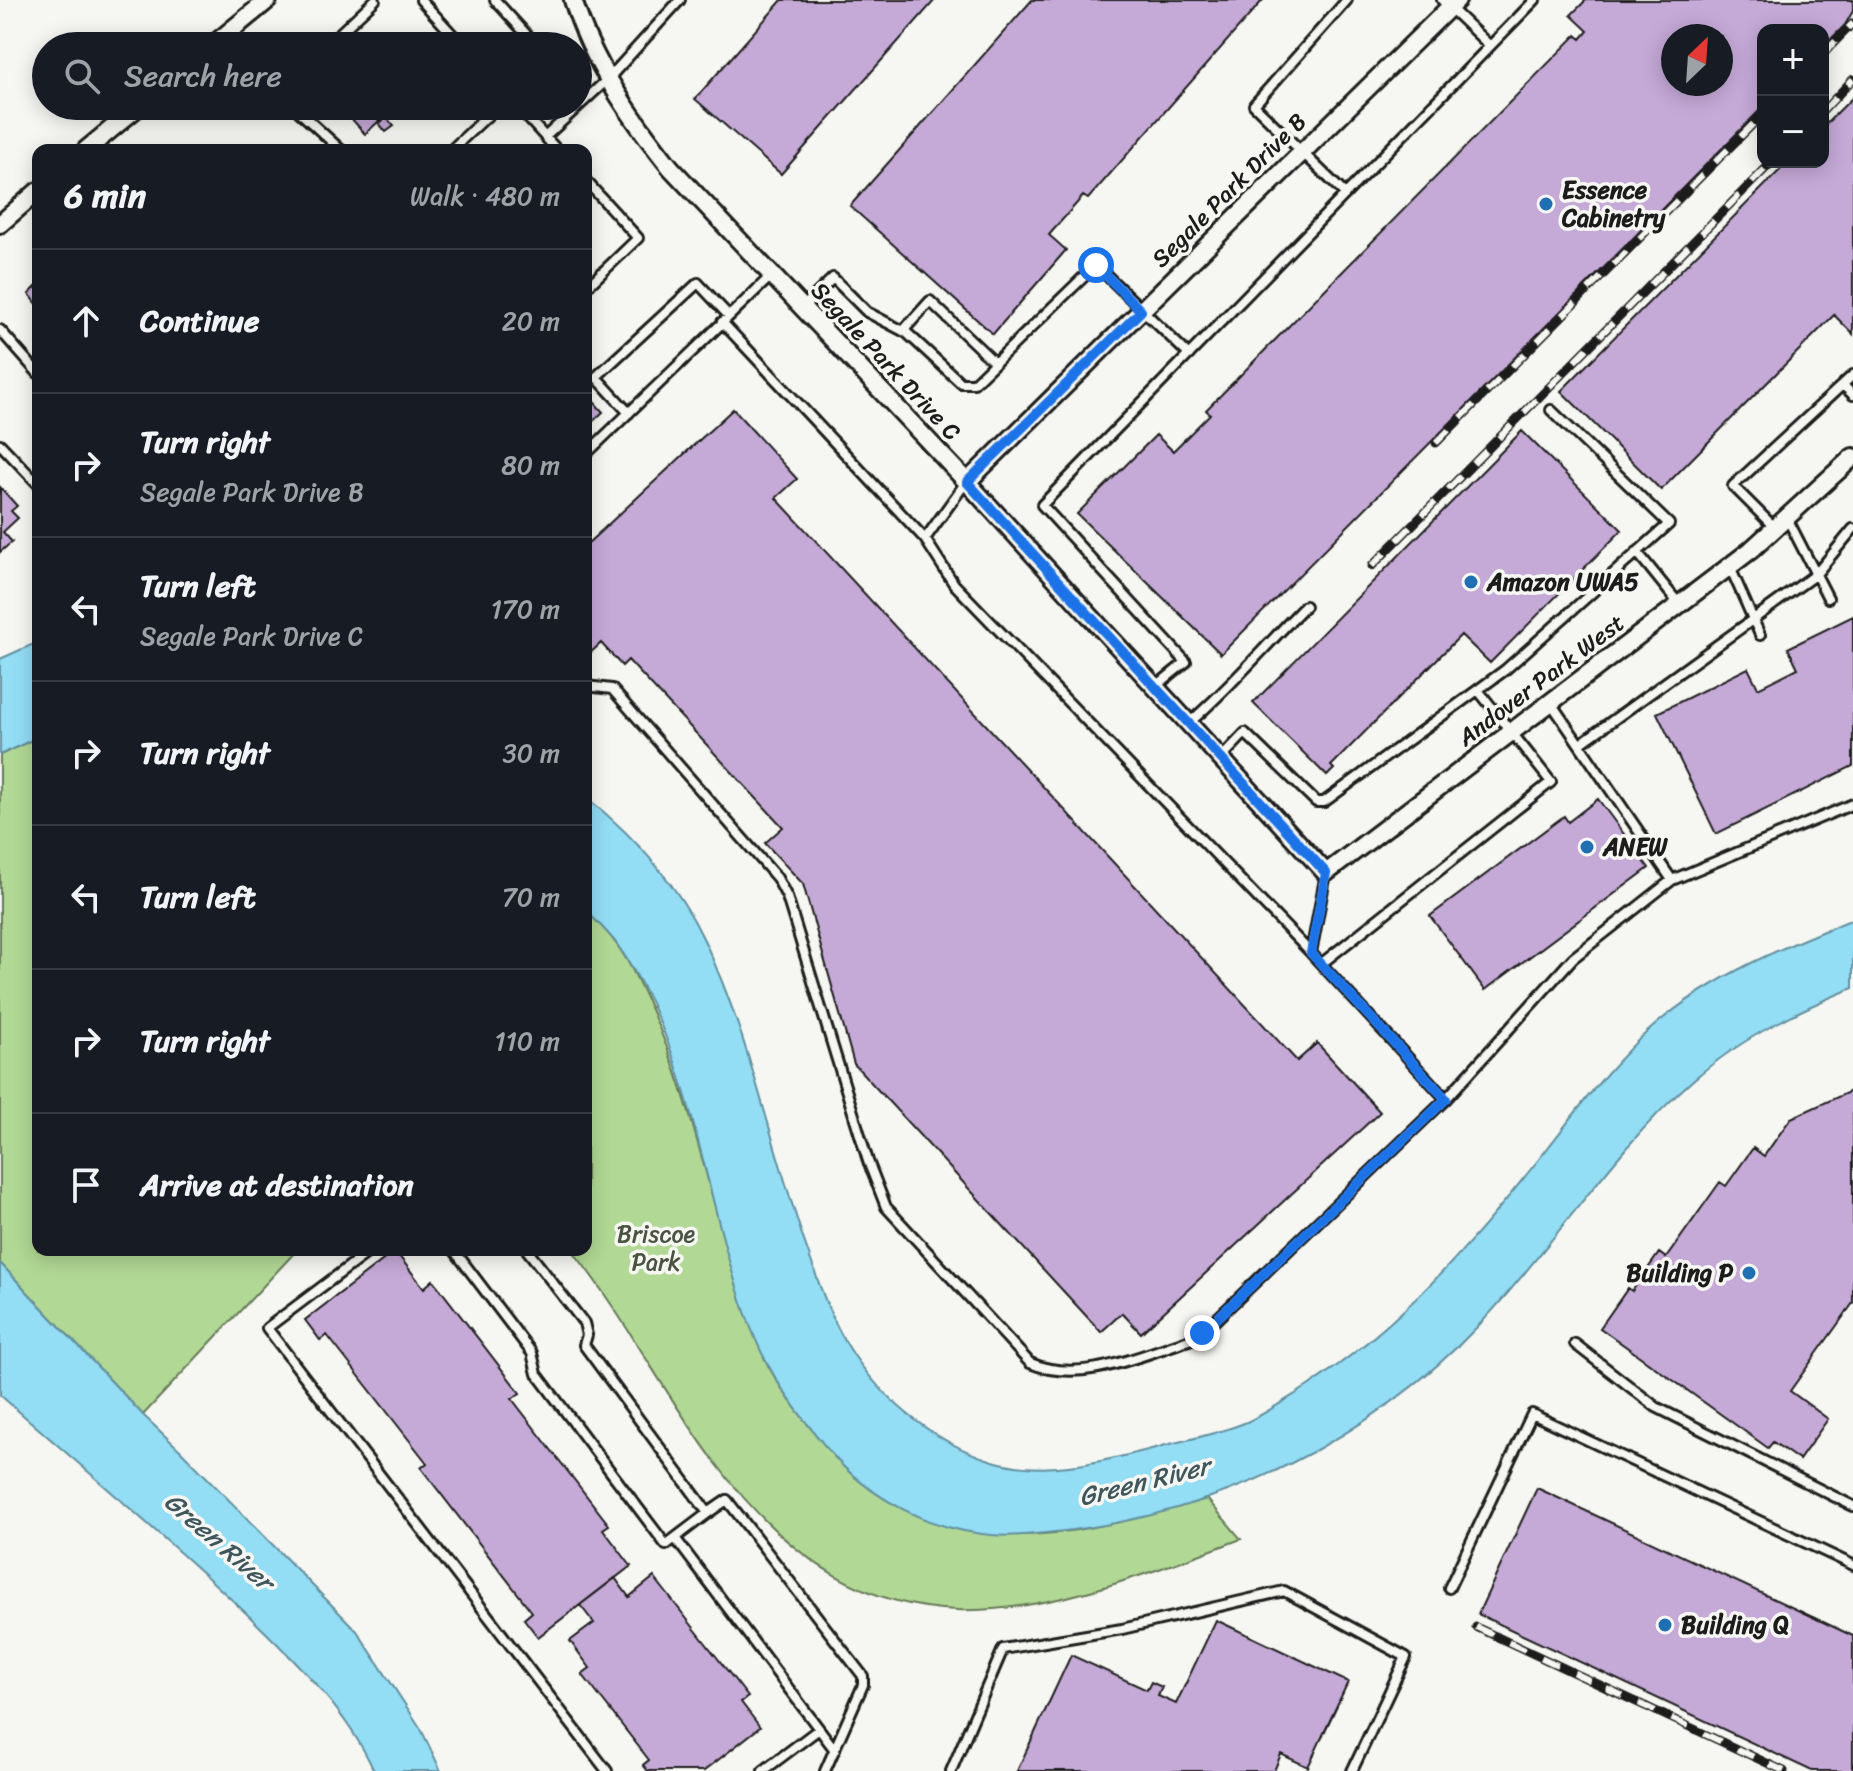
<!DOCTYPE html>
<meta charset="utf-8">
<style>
:root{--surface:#171b24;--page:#242831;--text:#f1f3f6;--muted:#9ea1a6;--line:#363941}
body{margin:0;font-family:Sriracha,sans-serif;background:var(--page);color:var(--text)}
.controls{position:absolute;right:24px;top:24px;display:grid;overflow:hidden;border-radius:16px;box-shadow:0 4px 20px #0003}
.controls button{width:72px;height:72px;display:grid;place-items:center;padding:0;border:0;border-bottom:2px solid var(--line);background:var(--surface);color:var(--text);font:40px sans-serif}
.compass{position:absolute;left:1661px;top:24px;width:72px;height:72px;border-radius:50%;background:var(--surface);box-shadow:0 4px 20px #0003;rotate:25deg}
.stop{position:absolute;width:24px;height:24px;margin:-18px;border:6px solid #1a73e8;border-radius:50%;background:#fff}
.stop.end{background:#1a73e8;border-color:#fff;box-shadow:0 2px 8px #0008}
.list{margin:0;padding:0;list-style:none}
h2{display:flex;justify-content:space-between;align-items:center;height:104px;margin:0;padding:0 32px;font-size:34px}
h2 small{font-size:26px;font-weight:400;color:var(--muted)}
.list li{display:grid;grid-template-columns:52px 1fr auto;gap:24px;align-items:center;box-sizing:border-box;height:144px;padding:0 32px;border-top:2px solid var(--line)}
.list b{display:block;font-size:30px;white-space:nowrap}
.list p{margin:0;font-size:26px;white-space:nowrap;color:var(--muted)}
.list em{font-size:26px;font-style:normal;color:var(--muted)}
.icon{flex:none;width:44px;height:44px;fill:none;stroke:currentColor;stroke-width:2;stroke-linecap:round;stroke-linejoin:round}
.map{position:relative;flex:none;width:1853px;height:1771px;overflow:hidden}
.search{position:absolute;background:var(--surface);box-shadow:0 4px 20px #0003;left:32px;top:32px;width:560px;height:88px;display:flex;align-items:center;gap:20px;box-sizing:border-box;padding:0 28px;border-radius:44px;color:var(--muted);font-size:30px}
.panel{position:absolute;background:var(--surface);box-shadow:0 4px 20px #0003;left:32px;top:144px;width:560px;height:1112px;border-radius:16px}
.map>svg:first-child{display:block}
</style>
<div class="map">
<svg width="1853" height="1771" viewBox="0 0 1853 1771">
<rect width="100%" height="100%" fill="#f6f6f2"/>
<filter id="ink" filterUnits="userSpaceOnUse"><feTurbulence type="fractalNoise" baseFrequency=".0125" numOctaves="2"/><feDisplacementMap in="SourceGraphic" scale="16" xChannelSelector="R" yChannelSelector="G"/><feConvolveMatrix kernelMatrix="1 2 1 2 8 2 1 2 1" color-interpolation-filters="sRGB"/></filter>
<g filter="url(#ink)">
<path fill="#b1d894" stroke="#667a58" stroke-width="2" d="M38,737V1250H297L143,1415L0,1263V755Z
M586,910C595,920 606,930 614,941C629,960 640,984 649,1005C688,1088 705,1177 732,1265C743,1300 752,1335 769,1367C787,1400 809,1427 835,1454C946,1572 1068,1537 1207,1499L1241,1539C1028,1620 872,1673 715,1462C664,1394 625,1317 572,1250H586Z"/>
<path fill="#93ddf5" stroke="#63909e" stroke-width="2" d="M38,642V737L0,755V659Z
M586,797C634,836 678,884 704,940C751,1039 771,1149 808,1252C819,1284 830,1317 848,1346C880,1398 934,1443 993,1461C1046,1477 1106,1461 1159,1447C1188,1439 1220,1434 1249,1421C1268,1412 1287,1399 1305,1388C1399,1327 1470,1246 1539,1159C1576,1113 1610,1063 1655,1025C1714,975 1783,947 1853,919V988C1795,1011 1740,1039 1693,1080C1612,1151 1554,1246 1480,1324C1371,1439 1222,1512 1065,1531C1038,1534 1009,1538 982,1534C925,1527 867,1496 830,1452C798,1414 769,1375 751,1328C703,1202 696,1057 617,944C608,932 596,921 586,910Z
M0,1263L143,1415L181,1451L357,1631L421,1729L441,1771H374C347,1710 295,1661 248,1615C168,1539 83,1468 0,1395Z"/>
<path fill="#c5a9d7" stroke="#1c1c1c" stroke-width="2" fill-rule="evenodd" d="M782,0H935L781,174L695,99Z
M1032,0H1263L1088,199L1083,196L1049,235L1066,250L993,334L850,206Z
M1586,0H1853V11L1845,25L1823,47V30H1763V107L1221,654L1077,514L1156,435L1173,451L1210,414L1206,410L1576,35L1581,39L1588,31L1571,15ZM1673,36H1721V84H1673Z
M1853,97V334L1834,315L1661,490L1561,391L1788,162H1823V127Z
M346,106H391L393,108L365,134L343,109Z
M386,117L394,126L386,132L379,124Z
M38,285V305L29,294Z
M586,393L603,412L590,424L586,420Z
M733,409L797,479L776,498L1297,1061L1317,1043L1380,1112L1141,1333L1122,1313L1101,1332L854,1064L803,884L765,843L783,827L628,660L622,666L601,643L586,657V545Z
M1522,431L1622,530L1490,663L1461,635L1331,766L1334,769L1327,776L1253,703Z
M0,487L17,506L11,511L18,518L3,532L12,542L0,552Z
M1853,616V766L1716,834L1657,713L1748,668L1758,688L1798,668L1788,648Z
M1598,799L1649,868L1485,990L1430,916L1564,816L1568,822Z
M1853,1090V1303L1790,1391L1828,1419L1799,1460L1773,1442L1768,1448L1600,1328L1628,1288L1632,1291L1659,1253L1666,1258L1720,1182L1726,1186L1753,1148L1764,1156L1791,1118Z
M395,1251L424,1288L433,1280L520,1393L512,1399L609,1525L603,1529L631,1566L538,1637L524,1619L532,1612L421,1468L427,1463L327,1335L320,1340L305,1320Z
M1537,1488L1853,1636V1771H1812L1478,1614Z
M654,1577L748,1697L741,1702L760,1727L704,1771H648L643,1765L649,1760L582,1674L590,1668L570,1641L594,1623L580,1605L615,1578L629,1597Z
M1216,1620L1348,1682L1308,1767L1281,1754L1274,1771H1017L1071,1655L1147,1690L1151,1682L1162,1687L1158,1696L1176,1704Z"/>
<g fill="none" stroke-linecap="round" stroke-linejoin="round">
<g stroke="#1c1c1c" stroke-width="14">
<path id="lane" d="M421,0L463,46
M495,0L537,46
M1442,0L1490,46
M326,46L375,0
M293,106L341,150
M517,106L557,150
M545,137L609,78L680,0
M451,150L498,106
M586,181L638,238L586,288
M1345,194L1254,105L1347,0
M803,307L833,278L867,312L907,333L961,383H974L1096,265L1189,355
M722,322L925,539
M0,330L38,373
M903,331L930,301L995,363
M1843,385L1853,395
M629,413L596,377L698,283L729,316
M0,444L38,484
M586,454L772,275
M966,482L925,539L954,584L1311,953L1446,1099
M1787,518L1828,598
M1775,528L1733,486L1853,375
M1637,552L1679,604
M1730,567L1760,635
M586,686L612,689L777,878L787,897L868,1161L886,1207L1030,1363C1082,1385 1140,1355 1192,1339L1202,1333L1446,1099L1573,958L1672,880L1853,804
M1155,687L1186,662L1042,505L1535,0
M1551,703L1672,880
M1189,723C1231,687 1266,645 1305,606
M1580,744L1816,574L1853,529
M1221,758L1245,733L1316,802H1324L1505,670L1669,524L1551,410
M1311,953L1326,873
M1321,964L1551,782L1478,690
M371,1250L267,1328L607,1771
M454,1250L532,1353L537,1374L666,1545L675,1538
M527,1250L584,1323L587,1335L584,1345L708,1513L727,1500L863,1676V1685L825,1771
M1575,1344L1656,1407L1853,1506
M708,1513L675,1538L835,1750
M1449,1588L1532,1414L1853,1565
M763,1771L819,1729
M951,1771L1003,1649L1122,1629L1284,1591L1406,1657L1352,1771"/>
</g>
<g stroke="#1c1c1c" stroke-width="22">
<path id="street" d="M573,0C592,62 631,118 671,168L967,482L1326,873L1751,550L1853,457
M212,46L268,0
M86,150L139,106
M0,224L38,191
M967,482L1457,0"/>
</g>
<use href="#lane" stroke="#f6f6f2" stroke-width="8"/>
<use href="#street" stroke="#f6f6f2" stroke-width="16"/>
<g stroke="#1c1c1c" stroke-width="9">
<path id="rail" d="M1823,54L1853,23
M1823,111L1853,79
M1436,443L1763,114
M1372,566L1772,162
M1476,1627L1784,1771"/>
</g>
<use href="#rail" stroke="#f6f6f2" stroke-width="6" stroke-dasharray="18" stroke-linecap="butt"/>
</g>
</g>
<g fill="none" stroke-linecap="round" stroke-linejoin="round" filter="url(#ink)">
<path stroke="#1a73e8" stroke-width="10" d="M1096,265L1141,311L967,482L1326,873L1311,953L1446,1099L1202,1333"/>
</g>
<g fill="#1f6fb2" stroke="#f6f6f2" stroke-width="3">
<circle cx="1546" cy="204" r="8"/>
<circle cx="1471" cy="582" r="8"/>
<circle cx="1587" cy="847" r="8"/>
<circle cx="1749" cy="1273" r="8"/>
<circle cx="1665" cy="1625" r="8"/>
</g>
<g text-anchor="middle" stroke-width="7" stroke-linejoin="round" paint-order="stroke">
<g font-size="24" fill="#1c1c1c" stroke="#f6f6f2">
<text transform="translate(1229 190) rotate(-45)" y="8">Segale Park Drive B</text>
<text transform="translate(886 361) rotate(47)" y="8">Segale Park Drive C</text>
<text transform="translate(1541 680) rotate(-37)" y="8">Andover Park West</text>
</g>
<g font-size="24" font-weight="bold" fill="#1c1c1c" stroke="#f6f6f2" text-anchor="start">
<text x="1562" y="198">Essence<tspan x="1562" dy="28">Cabinetry</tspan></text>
<text x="1487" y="590">Amazon UWA5</text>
<text x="1603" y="855">ANEW</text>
<text x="1733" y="1281" text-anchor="end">Building P</text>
<text x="1681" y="1633">Building Q</text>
</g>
<g font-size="24" fill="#495440" stroke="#f6f6f2">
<text x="656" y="1242">Briscoe<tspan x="656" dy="28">Park</tspan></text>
</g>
<g font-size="26" font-style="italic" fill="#40565d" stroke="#f6f6f2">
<text transform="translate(1144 1481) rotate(-14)" y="9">Green River</text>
<text transform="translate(219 1541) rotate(41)" y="9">Green River</text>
</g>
</g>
</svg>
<div class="controls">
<button>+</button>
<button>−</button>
</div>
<svg class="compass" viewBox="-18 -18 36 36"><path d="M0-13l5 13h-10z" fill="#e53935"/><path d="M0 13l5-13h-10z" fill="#9ea1a6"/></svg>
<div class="stop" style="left:1096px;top:265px"></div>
<div class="stop end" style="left:1202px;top:1333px"></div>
<div class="search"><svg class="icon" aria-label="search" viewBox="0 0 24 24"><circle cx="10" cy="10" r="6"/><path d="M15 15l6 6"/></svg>Search here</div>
<section class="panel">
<h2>6 min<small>Walk · 480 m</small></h2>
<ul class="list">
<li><svg class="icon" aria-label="ahead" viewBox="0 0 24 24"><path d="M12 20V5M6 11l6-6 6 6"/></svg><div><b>Continue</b></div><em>20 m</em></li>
<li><svg class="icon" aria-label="right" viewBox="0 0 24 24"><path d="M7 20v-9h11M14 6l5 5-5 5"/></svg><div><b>Turn right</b><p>Segale Park Drive B</p></div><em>80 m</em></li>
<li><svg class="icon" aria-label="left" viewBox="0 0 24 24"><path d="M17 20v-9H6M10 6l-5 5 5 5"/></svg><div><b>Turn left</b><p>Segale Park Drive C</p></div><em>170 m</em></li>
<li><svg class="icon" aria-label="right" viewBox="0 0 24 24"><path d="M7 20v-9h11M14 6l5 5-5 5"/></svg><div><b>Turn right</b></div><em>30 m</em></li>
<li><svg class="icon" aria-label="left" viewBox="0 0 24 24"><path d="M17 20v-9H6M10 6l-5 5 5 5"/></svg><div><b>Turn left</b></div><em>70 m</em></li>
<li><svg class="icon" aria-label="right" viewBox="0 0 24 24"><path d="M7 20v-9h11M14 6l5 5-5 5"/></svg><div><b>Turn right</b></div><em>110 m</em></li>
<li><svg class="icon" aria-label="arrive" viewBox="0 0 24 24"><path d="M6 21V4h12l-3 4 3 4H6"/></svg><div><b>Arrive at destination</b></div></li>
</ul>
</section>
</div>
